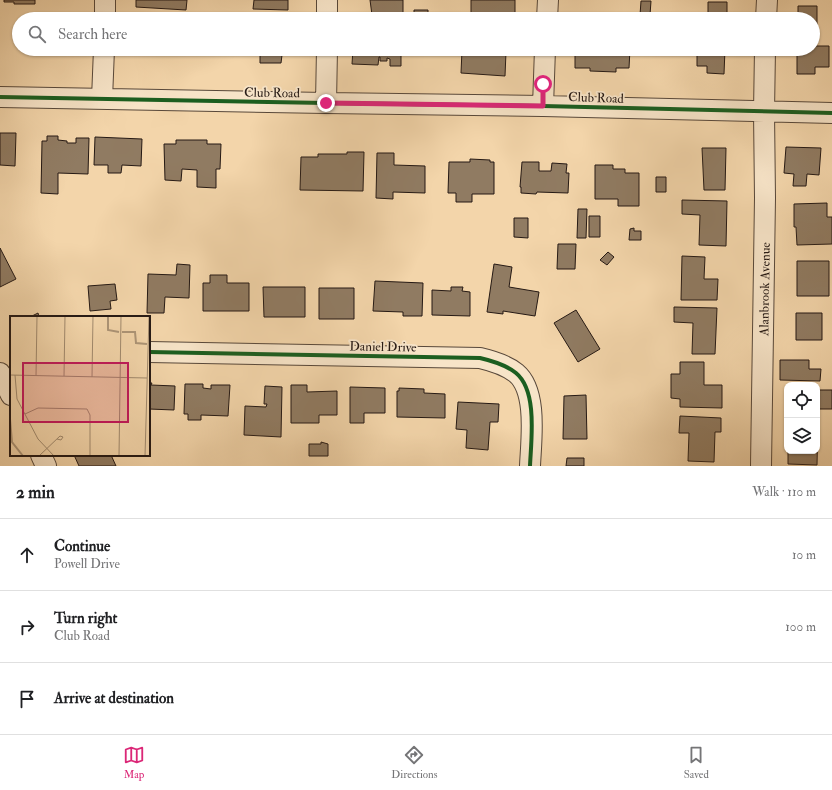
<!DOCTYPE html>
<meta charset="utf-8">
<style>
:root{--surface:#fff;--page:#f6f6f6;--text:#202124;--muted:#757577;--line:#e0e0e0;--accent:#db2777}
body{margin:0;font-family:"IM FELL Double Pica",serif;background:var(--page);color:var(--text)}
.controls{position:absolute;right:12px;bottom:12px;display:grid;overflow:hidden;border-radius:8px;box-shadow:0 1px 3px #0004}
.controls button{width:36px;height:36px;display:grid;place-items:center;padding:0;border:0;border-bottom:1px solid var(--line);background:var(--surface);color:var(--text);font:20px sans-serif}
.stop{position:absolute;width:12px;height:12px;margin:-9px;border:3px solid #db2777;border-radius:50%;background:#fff}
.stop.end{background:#db2777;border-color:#fff;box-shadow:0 1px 4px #0008}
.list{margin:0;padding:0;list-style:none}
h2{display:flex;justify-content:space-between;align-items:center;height:52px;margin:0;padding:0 16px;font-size:17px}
h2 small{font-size:13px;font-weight:400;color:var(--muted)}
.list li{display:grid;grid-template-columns:26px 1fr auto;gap:12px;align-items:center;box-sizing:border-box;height:72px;padding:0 16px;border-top:1px solid var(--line)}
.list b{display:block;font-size:15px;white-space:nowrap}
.list p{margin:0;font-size:13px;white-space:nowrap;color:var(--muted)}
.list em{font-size:13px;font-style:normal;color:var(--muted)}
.icon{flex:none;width:22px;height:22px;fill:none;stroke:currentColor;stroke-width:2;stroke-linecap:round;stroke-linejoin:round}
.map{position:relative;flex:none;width:832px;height:466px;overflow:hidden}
.search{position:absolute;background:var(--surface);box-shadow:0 1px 3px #0004;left:12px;right:12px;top:12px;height:44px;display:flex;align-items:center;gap:10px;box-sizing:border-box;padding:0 14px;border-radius:22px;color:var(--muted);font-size:15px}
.sheet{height:268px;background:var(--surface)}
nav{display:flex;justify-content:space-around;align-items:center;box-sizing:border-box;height:56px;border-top:1px solid var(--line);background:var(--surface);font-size:11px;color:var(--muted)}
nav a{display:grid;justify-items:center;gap:2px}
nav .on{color:var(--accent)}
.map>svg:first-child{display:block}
</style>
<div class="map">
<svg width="832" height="466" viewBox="0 0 832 466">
<rect width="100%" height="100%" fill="#f3d5aa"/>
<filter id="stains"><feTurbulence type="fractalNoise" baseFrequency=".005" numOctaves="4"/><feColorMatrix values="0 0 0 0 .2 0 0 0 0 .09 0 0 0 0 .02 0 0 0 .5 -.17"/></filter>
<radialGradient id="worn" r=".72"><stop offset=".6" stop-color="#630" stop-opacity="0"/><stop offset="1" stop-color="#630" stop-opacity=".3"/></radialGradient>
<path fill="#907b62" stroke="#251914" d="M4,0H35V4H14V2H4Z
M136,0H187L186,10L136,7Z
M254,0H288V10L253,9Z
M370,0H403V15H372Z
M471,0H515V19H471Z
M641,1H651L650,15H640Z
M708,2H727V15H730V19H708Z
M798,6H817V38H813V19H795L798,18Z
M414,10H428V19H414Z
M585,16L611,18V19H585Z
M813,46H829V67H815V74H797V49H813Z
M228,49H279V55H282L281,63H260V54H237V52H228Z
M353,49H401V66H390V59L387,58V61H380V57H379L378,65L352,64Z
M470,49H486V50L506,52L505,76L461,73L462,50H470Z
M575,49H630L629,68H616V72L590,71V68H575Z
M697,49H725L724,74L707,73V66H697Z
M0,133H16L15,166L0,165Z
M47,136H58V140L67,141V143H76V138H89L88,174L58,173V194L41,193L42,141H47Z
M95,137L142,139L141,166L122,165L121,173H108V165H94Z
M176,140H207V144H221L220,169H216V188L197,187V170L182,169L181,181L165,180L164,144H176Z
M786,147L821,148L819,175L807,174L806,186H793L794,174L784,173Z
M702,148H726L725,190H704Z
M347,152H364L363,191L300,190L301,157H318V154H347Z
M377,153H394V165L425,166V193L393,192V199L376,198Z
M470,159L490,160V162H494V194H472V202H456V193H448L449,162H470Z
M522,162H539V171H551L552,163L567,164L566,173H569L568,193L537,192L536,194L521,193V187H520Z
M595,165H613V169H625V173H639V206H618V199H595Z
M656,177H666V192H656Z
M682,200L727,201L726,246L699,245L700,215L682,214Z
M827,203V217H832V244L797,245L796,227H794V204Z
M578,209H587L586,238H577Z
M589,216H600V237H589Z
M514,218H528V238L514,237Z
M634,228V231H641V240H629L630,229Z
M558,244H576L575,269H557Z
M0,248L16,279L0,287Z
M608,252L614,257L607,265L600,260Z
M682,256L705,257L704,279H718L717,300H681Z
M797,261H829V296H797Z
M177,264L190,265L189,298L165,297L164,313H147L148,274L176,275Z
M494,264L512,267L509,287L539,292L535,316L503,311V314L487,312Z
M210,275H227V283H249V311H203V283H210Z
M375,281L423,283L422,316H403V312L373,311Z
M115,284L117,300L110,301L111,309L90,311L88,286Z
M263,287H305V317H264Z
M451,287H463L462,291L470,292V316L432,315V290L451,291Z
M319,288H354V319H319Z
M674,307L717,308L715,354H692L693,323L674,322Z
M576,310L600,349L578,362L554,323Z
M38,313L39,317H30Z
M796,313H822V340H796Z
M780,360H809V369H821L820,381L780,380Z
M680,362H704V385H722V408L680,407V399L671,398V374H680Z
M149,383H152L151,385L175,386L174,410L149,409Z
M185,384H203V388L211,389V385H230L228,416L201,415V420H188V414H184Z
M291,385H307V392L337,391V415H319V423H291Z
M265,386L282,387L281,437L244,435L245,406L266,407L267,404H264Z
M350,387L385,388V413H364V423H350Z
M399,388L424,389V393L445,394V418L397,417V391H399Z
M817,390H832V409H817Z
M586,395L587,439H563L564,396Z
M458,402L499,404L498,422H490L488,450L466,448L467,430L456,429Z
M680,416L721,418V432H715L714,462L688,461L689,433H679Z
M817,420H818L817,465L788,464V451H817Z
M321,442L328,444V456H309V444H321Z
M74,455H111L116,466H79Z
M567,458H584V466H566Z"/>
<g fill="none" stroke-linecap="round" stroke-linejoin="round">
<g stroke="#58483a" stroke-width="22">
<path id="minor" d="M105,19V0
M327,19V0
M547,19L548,0
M766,19L767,0
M0,97L326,103L543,106L832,113
M102,99L104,49
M326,103L327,49
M543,106L545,49
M149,352L480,358C493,361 506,365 516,373C538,391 531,441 530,466
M0,373L11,395
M41,455L46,466
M761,466L765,198L764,112L765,49"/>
</g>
<use href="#minor" stroke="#f7e4c8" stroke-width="20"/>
<g stroke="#f7e4c8" stroke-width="6">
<path id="cycleway" d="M0,97L326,103L543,106L832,113
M149,352L480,358C493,361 506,365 516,373C538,391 531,441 530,466"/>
</g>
<use href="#cycleway" stroke="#1b5e20" stroke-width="4"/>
</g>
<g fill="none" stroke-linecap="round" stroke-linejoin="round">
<path stroke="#db2777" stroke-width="5" d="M326,103L543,106V84"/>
</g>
<g text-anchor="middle" stroke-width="3.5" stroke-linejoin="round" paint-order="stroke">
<g font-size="13" fill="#251914" stroke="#f7e4c8">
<text transform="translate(272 92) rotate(1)" y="5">Club Road</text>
<text transform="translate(596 97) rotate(2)" y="5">Club Road</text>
<text transform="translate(764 289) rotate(-89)" y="5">Alanbrook Avenue</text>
<text transform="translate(383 346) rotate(1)" y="5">Daniel Drive</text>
</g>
</g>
<g transform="translate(10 316)">
<rect width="140" height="140" fill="#f3d5aa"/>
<path fill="none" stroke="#ad9577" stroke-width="2" d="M98,0V14L109,16M112,16H125L126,27L137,28M0,103L2,126L13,140"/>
<path fill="none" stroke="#a18a6e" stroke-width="1" d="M0,59L137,62M5,59L7,83L28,123L44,140M26,60L27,0M54,60L55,0M82,61L83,0M15,98L28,92L77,93L80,99V140M29,140L50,120L53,121L51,124L47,123M109,140L111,0M135,140L139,0"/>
<path fill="#c2185b" fill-opacity="0.15" stroke="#c2185b" stroke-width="2" d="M13,47H118V106H13Z"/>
<rect width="140" height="140" fill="none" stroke="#251914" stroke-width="2"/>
</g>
<rect width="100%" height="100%" filter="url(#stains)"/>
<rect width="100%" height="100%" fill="url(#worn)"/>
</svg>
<div class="controls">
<button><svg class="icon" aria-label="locate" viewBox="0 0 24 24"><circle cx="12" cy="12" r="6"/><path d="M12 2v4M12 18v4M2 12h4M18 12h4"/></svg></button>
<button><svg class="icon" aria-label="layers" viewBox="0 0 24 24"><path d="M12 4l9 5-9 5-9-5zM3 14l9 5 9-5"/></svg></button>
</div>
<div class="stop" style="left:543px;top:84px"></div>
<div class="stop end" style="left:326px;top:103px"></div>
<div class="search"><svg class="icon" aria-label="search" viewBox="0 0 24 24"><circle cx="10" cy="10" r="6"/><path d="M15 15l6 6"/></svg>Search here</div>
</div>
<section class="sheet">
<h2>2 min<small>Walk · 110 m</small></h2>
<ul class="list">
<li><svg class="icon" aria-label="ahead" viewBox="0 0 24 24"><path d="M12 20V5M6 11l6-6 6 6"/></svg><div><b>Continue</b><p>Powell Drive</p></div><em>10 m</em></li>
<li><svg class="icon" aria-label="right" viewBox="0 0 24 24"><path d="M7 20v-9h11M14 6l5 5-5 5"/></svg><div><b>Turn right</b><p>Club Road</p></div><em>100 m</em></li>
<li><svg class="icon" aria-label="arrive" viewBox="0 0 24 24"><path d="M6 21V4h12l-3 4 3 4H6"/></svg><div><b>Arrive at destination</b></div></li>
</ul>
</section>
<nav>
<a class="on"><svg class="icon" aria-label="map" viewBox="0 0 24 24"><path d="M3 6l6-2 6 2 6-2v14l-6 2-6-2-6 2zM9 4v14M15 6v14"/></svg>Map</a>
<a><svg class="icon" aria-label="directions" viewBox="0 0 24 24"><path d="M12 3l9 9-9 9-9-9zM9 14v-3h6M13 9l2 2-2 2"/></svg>Directions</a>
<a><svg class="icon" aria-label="saved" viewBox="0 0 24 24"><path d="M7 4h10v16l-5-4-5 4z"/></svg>Saved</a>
</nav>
